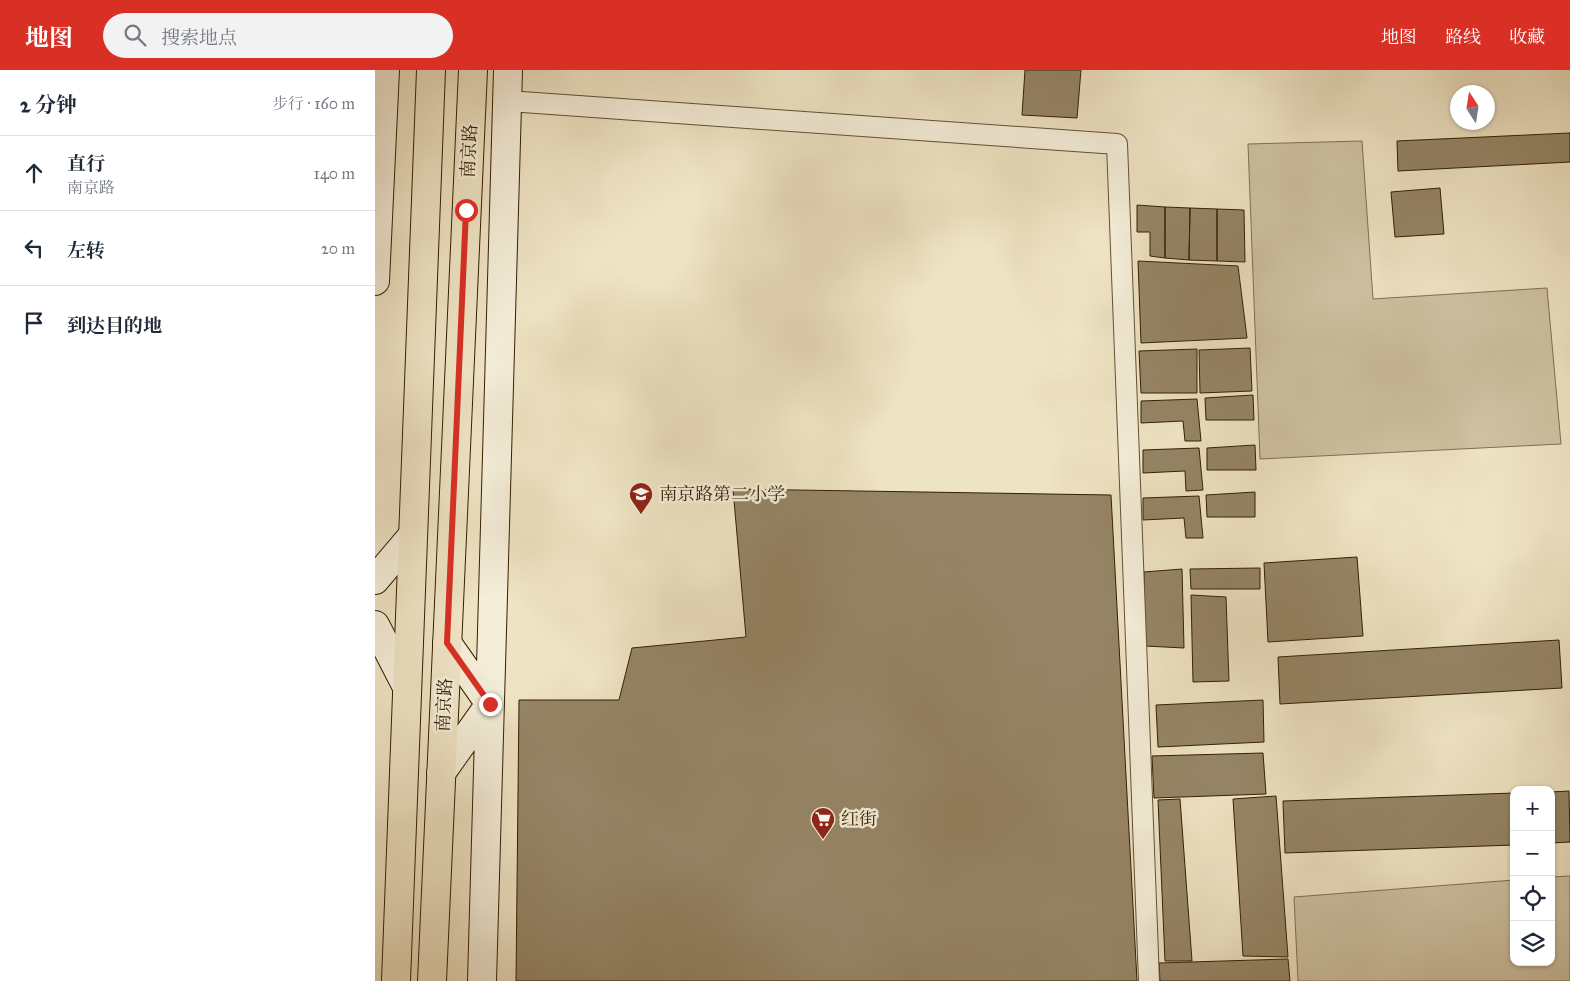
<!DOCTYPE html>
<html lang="zh">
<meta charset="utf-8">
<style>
:root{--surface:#fff;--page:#f2f2f3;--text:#1f2937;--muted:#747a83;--line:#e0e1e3;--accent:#d93025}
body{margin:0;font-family:"IM FELL Great Primer","Noto Serif SC",serif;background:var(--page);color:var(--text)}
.controls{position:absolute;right:15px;bottom:15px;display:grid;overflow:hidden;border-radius:10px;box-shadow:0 1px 4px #0004}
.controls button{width:45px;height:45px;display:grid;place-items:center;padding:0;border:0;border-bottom:1px solid var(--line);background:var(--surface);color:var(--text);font:25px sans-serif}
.compass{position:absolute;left:1075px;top:15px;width:45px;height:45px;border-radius:50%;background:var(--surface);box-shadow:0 1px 4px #0004;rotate:348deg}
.stop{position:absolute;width:15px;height:15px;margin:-11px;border:4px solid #d93025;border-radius:50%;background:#fff}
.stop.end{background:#d93025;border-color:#fff;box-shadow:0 1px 5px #0008}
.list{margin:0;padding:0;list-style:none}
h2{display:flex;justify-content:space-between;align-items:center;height:65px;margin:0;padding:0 20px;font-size:21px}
h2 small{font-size:16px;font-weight:400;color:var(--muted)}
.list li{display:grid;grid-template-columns:32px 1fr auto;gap:15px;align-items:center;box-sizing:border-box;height:75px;padding:0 20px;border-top:1px solid var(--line)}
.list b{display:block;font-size:19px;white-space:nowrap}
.list p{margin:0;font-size:16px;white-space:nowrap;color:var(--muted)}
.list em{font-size:16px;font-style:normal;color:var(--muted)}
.icon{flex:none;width:28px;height:28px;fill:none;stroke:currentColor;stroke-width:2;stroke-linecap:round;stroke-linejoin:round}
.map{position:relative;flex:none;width:1195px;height:911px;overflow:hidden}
header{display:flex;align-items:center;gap:30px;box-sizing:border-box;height:70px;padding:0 25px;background:var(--accent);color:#fff}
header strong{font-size:24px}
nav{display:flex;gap:28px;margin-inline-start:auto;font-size:18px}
.search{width:350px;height:45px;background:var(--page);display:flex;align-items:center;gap:12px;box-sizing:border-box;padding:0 18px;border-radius:28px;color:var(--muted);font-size:19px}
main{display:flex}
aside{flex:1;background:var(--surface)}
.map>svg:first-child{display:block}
</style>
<header>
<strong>地图</strong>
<div class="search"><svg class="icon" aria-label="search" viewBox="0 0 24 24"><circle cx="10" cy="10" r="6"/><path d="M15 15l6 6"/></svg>搜索地点</div>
<nav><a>地图</a><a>路线</a><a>收藏</a></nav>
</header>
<main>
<aside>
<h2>2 分钟<small>步行 · 160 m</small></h2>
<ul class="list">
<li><svg class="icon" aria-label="ahead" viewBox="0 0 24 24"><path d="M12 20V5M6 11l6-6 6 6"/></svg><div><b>直行</b><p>南京路</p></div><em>140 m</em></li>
<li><svg class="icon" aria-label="left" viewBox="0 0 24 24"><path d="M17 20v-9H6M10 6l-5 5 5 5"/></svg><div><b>左转</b></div><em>20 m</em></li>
<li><svg class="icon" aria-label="arrive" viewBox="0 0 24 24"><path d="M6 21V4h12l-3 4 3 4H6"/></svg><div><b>到达目的地</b></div></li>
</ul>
</aside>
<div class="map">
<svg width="1195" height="911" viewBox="0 0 1195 911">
<rect width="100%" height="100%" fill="#eee3c3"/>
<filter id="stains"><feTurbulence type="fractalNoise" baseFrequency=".004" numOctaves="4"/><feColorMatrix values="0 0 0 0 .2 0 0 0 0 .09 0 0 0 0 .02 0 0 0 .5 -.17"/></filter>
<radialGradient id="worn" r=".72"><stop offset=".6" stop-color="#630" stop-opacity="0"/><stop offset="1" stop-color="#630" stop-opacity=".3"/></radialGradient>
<path fill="#cec2a2" stroke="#817052" d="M987,71L998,229L1172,218L1186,374L885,389L873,74Z
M1195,806V911H923L919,827L1139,810V892H1176V807Z"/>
<path fill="#958566" stroke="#341f01" d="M650,0H706L702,48L647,45Z
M1195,63V92L1023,101L1022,71Z
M1065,118L1069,164L1020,167L1016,122Z
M762,135L790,137V188L775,186V162H762Z
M790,137L815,138L814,190L790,188Z
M815,138L842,139V191L814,190Z
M842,139L869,140L870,192L842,191Z
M763,191L863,196L872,268L766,273Z
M875,278L877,321L825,323L824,280Z
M822,279V323H766L764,281Z
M878,325L879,350H831L830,328Z
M822,329L826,371H810L808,351L766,353V331Z
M880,375L881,400H832V378Z
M824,378L828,420L811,421L810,401L768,403V380Z
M358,419L736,425L762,911H141L144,630H244L257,578L371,567Z
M880,422V447H832L831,425Z
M824,426L828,468H811L809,448L768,450V428Z
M982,487L988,566L893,572L889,493Z
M885,498V519H816L815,499Z
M807,499L809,578L770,576L769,502Z
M816,525L851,527L854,611L818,612Z
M1184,570L1187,618L905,634L903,587Z
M888,630L889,672L783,677L781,635Z
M888,683L891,724L779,728L777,686Z
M1194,721L1195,772L1176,773V722Z
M1139,723V775L910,783L908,731Z
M901,726L913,887L868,886L858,729Z
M805,729L817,891H790L783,730Z
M913,889L915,911H785L784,893Z"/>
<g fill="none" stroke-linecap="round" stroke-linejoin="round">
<g stroke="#625032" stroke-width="22">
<path id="street" d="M132,31L742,74L774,911"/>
</g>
<g stroke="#341f01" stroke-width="30">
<path id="secondary" d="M0,211L10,0
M0,510L38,465
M0,555L32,617
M66,703L115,634L72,573
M107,911L133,0"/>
</g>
<g stroke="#341f01" stroke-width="30">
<path id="primary" d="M21,911L56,0
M57,911L98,0"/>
</g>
<use href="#street" stroke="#f4edd8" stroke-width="20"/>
<use href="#secondary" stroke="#f4edd8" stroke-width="28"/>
<use href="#primary" stroke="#eee3c3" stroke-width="28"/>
</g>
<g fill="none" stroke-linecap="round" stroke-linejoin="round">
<path stroke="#d93025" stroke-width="6" d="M91,140L72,573L115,634"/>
</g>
<defs>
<g id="school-pin" transform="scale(1.25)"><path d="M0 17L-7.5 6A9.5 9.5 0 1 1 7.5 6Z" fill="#8f2418" stroke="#f4edd8"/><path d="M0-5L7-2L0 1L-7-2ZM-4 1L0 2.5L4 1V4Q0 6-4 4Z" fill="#fff"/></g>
<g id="supermarket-pin" transform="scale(1.25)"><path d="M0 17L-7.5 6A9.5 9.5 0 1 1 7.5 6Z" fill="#8f2418" stroke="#f4edd8"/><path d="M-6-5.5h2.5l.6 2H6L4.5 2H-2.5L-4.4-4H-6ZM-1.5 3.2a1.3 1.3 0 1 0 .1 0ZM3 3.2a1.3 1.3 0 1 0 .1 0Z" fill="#fff"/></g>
</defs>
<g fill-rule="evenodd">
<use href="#school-pin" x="266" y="424"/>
<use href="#supermarket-pin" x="448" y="749"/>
</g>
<g text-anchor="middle" stroke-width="5" stroke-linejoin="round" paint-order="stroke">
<g font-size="18" fill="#341f01" stroke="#f4edd8">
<text transform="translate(94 81) rotate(-87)" y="6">南京路</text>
<text transform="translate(69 635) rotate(-87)" y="6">南京路</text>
</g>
<g font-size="18" fill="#341f01" stroke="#f4edd8" text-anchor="start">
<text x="284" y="430">南京路第二小学</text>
<text x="466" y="755">红街</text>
</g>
</g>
<rect width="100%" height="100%" filter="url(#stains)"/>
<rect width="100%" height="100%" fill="url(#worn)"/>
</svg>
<div class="controls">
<button>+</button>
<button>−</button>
<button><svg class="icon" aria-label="locate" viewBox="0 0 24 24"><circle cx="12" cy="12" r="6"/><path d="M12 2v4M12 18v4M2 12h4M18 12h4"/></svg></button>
<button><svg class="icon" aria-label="layers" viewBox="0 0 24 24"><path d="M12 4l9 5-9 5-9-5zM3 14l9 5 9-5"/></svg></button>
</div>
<svg class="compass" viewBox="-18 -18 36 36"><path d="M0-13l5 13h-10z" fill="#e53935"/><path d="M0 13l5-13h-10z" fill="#747a83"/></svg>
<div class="stop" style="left:91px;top:140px"></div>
<div class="stop end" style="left:115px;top:634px"></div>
</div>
</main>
